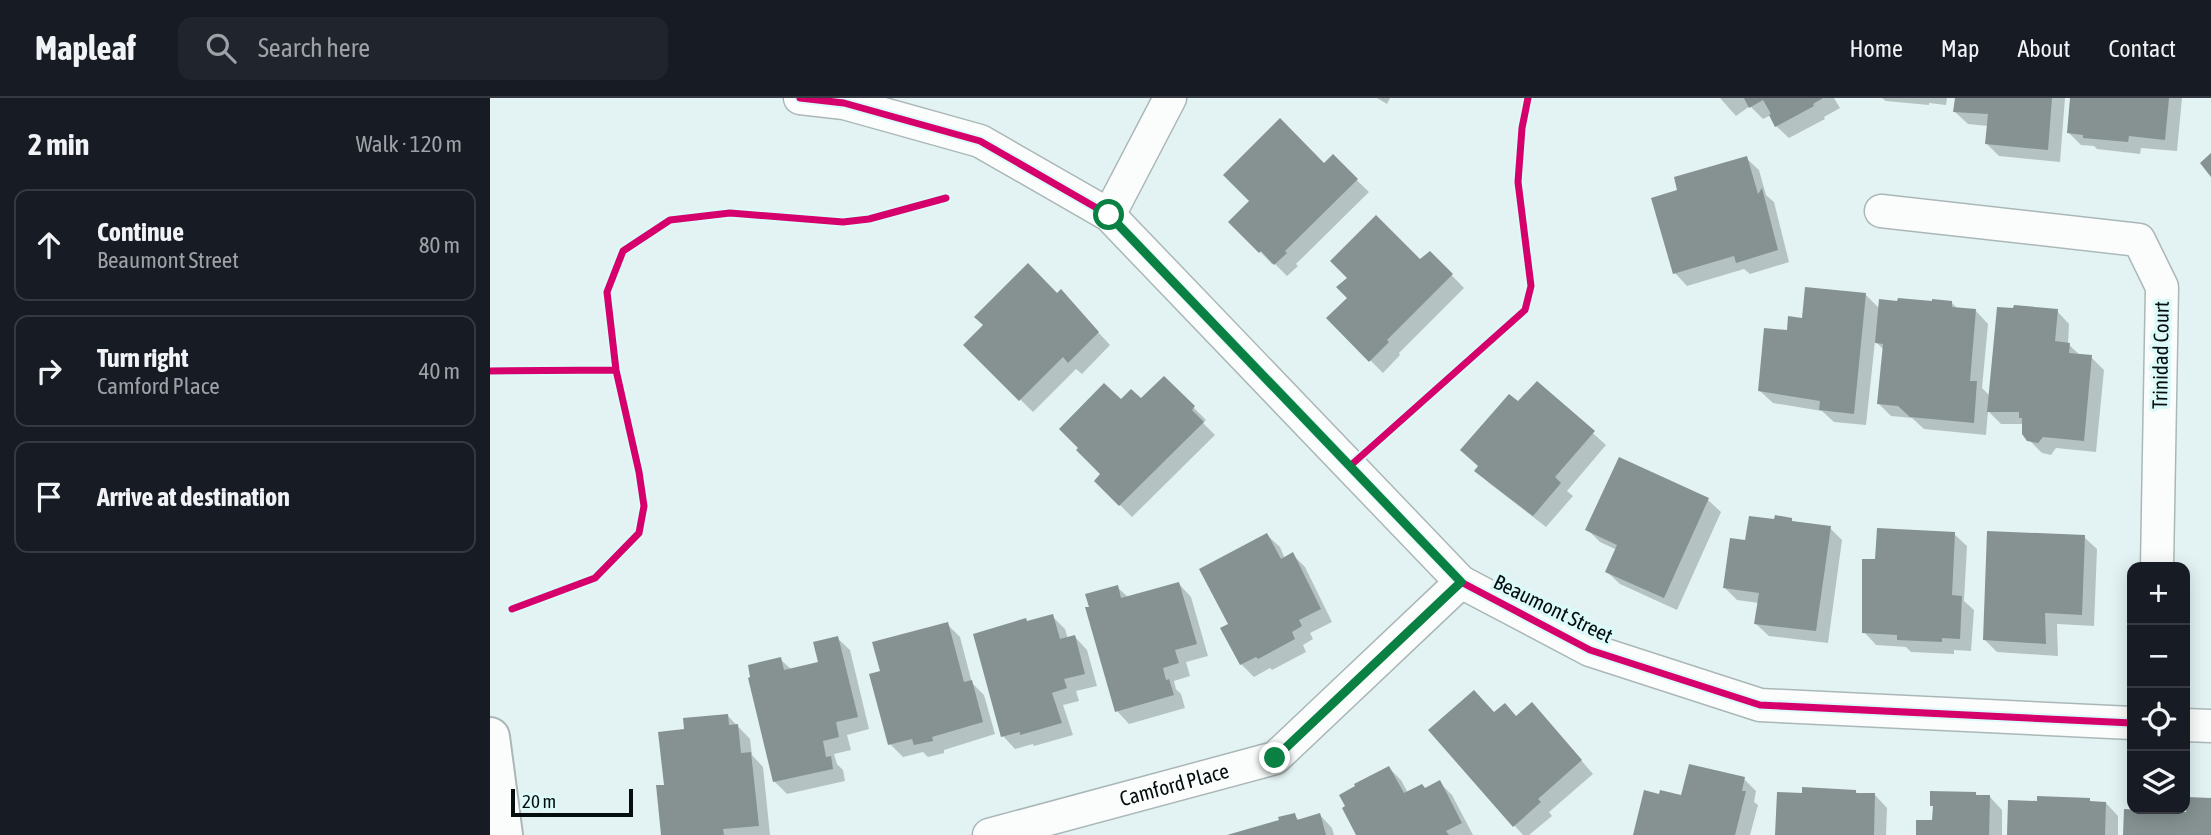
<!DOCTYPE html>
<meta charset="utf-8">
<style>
:root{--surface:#171b24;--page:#20242c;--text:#f1f3f6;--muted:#9ea1a6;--line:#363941}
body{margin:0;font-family:"Asap Condensed",sans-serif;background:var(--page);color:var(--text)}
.controls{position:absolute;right:21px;bottom:21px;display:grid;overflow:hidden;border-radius:14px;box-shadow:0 4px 18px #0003}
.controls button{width:63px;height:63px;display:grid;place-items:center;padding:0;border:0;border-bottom:2px solid var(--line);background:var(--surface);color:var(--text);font:35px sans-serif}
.scale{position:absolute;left:21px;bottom:18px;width:122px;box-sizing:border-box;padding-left:7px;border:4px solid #050e0e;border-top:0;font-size:19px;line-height:24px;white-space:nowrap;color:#050e0e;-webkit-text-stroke:5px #dcfaf9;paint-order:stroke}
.stop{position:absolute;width:21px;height:21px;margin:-16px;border:5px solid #0b8043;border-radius:50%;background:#fff}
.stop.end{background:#0b8043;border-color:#fff;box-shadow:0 2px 7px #0008}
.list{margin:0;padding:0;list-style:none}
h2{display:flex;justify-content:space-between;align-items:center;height:91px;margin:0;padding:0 28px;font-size:30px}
h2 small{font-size:23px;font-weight:400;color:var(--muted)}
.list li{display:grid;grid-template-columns:46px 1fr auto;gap:21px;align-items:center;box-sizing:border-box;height:112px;margin:0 14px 14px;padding:0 14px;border:2px solid var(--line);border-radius:14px}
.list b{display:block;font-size:26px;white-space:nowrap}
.list p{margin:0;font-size:23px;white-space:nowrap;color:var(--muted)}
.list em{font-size:23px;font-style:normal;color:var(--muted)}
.icon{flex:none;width:38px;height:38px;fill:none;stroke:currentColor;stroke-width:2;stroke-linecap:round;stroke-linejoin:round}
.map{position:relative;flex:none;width:1721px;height:737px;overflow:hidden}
header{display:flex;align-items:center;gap:42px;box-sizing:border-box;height:98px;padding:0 35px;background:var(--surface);border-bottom:2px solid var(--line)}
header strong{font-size:33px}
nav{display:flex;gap:38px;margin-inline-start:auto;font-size:24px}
.search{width:490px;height:63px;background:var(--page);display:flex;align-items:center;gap:18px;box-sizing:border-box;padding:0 24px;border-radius:14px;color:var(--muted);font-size:26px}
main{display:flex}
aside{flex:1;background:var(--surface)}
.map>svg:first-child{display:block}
</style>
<header>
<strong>Mapleaf</strong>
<div class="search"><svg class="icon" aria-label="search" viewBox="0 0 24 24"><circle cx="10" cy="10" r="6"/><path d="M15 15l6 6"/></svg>Search here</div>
<nav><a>Home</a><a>Map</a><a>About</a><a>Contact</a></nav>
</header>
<main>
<aside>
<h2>2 min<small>Walk · 120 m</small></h2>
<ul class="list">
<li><svg class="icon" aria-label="ahead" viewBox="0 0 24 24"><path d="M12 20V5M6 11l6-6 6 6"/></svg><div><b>Continue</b><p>Beaumont Street</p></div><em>80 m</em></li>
<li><svg class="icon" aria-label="right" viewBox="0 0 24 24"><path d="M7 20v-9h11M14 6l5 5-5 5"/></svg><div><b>Turn right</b><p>Camford Place</p></div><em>40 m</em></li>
<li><svg class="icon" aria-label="arrive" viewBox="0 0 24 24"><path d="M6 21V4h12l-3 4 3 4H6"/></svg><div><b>Arrive at destination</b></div></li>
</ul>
</aside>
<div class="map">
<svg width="1721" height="737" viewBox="0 0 1721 737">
<rect width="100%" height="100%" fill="#e3f3f3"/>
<path fill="#0003" d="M887,0H900L897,6Z
M1230,0H1344L1350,10L1334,19L1335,21L1299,40L1286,28L1281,17L1273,21L1260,8L1246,18Z
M1392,0H1457L1456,7L1439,5V7L1396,3Z
M1466,0H1575L1570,64L1509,58L1497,46L1498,28L1478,26L1465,14Z
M1582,0H1692L1687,53L1651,50L1650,56L1607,51L1604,48L1591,47L1578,34Z
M843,59L879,94L806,166L808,168L797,178L784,165L782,166L741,124L761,103L834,68Z
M1256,60L1269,72L1276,97L1284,104L1299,164L1260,176L1254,171L1197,188L1185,175L1189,94Z
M940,155L974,190L909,255L910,257L893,275L838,220L859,200L930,164Z
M571,194L620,247L592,276L586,271L543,314L475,247Z
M1376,197L1390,211L1461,204L1469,212L1486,213L1498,226L1492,290L1500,298L1567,213L1579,226L1578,246L1591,258L1601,259L1614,272L1606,354L1566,350L1561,357L1552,355L1539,342L1534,326H1511L1498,313L1496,337L1434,331L1422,320L1401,318L1389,306L1394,252L1385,243L1376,327L1344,324L1332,313L1283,305L1270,293L1299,234L1313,221Z
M674,280L716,322L713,325L725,337L642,419L606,383L613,376L631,304L651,303Z
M1047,285L1116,347L1077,393L1083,398L1056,429L999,385L987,373L1028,306Z
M1129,361L1218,402L1231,414L1187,512L1130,486L1117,474L1127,452L1110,444L1098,432Z
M1301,422L1304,425L1340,430L1352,442L1338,545L1279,538L1266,526L1269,505L1247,502L1235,490L1257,444Z
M1464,436L1477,448L1474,503L1484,512L1481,553L1464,552V556L1421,554L1416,549L1386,547L1374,534L1386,463Z
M777,437L790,449L795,461L803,457L815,469L842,524L820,535L823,541L813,547L816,554L782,572L780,570L764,579L751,566L732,530L740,526Z
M1594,439L1607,451L1604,528L1567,526L1568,558L1507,554L1494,541Z
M689,486L701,499L718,558L696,564L700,578L684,583L686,591L691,596L695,610L639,626L627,613V489L639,500Z
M562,518L575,531L578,541L585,539L597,552L607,588L586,593L589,603L573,607L583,637L544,648L543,646L525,651L513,638L538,524Z
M457,526L470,539L482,585L494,597L505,636L454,652V655L438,659L433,654L413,659L400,646L392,574Z
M347,540L360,552L379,631L357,637L361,652L344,656L347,666L353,672L355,683L297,696L284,683L290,561L302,572L330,565Z
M1015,607L1027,619H1054L1103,676L1059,714L1062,718L1039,737H1033L1024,727L1005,616Z
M237,617L260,641L262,657L273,669L280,737H173L176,688L196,633Z
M899,670L911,682L918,695L935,692L949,684L962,697L983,737H868Z
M1254,681L1266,693L1264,704L1268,707L1260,737H1144L1193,700Z
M1366,694L1368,697H1385L1397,710L1396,737H1286Z
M1486,696L1488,699H1500L1512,712V737H1428L1444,724V710L1442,707Z
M1599,702L1602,705H1616L1628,718V737H1519L1549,705Z
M804,717L810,723L830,717L842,730L844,737H740L791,724Z"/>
<path fill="#869292" d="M1254,0H1333L1323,6L1324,8L1285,29L1279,17L1281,16L1273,2L1259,10Z
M1465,0H1562L1558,52L1495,46L1498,16L1463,14Z
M1580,0H1679L1675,42L1639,38L1638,44L1593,40V37L1577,35Z
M790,20L834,65L843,56L868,81L795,153L797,155L784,167L771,153L769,155L738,124L759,103L733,77Z
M1721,55V79L1710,65Z
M1257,58L1268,96L1272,90L1288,152L1246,165L1244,158L1183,176L1161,100L1187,92L1184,79Z
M886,117L930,161L940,153L963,176L897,242L899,244L879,264L836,220L857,200L846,189L857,180L840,163Z
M538,165L567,195L571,191L609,234L578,265L573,259L529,303L473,247L493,227L484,219Z
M1315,189L1376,195L1364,316L1329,312L1330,303L1268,293L1274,230L1297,232L1298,218L1312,220Z
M1408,200L1442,203V201L1462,203V209L1486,211L1480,283H1487L1484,325L1420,319L1408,308L1387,306L1393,246L1385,245L1389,201L1407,203Z
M1524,207L1568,211L1565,243L1580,245L1579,255L1602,257L1594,343L1553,339L1548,345L1537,343L1532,336V320H1529V314H1497L1507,209L1523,210Z
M674,278L705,308L702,312L714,324L629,408L604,383L610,376L586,352L588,350L569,331L614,285L631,301L641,291L651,300Z
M1047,283L1105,333L1065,379L1071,385L1043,418L984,373L988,368L970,352L1019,296L1028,303Z
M1129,359L1219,400L1174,500L1115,474L1127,447L1095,432Z
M1285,417L1302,420V423L1341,428L1326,533L1264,526L1269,495L1233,490L1240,440L1255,442L1259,418L1284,421Z
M1387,430L1465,434L1462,497L1472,498L1470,541L1452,540V544L1407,542V537L1372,535V461H1385Z
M1497,433L1595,437L1592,517L1555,515L1556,546L1493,542Z
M777,435L791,461L803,454L831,511L809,522L812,528L802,534L805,541L768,561L766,559L750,567L730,530L738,526L709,471Z
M689,484L707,546L685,552L689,565L673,570L676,582L679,581L684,597L625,614L595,509H599L595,496L628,487L631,500Z
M563,516L570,541L585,537L595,576L574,581L577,590L562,595L572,625L530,637V634L511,639L483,536L536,520L537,523Z
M458,524L474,584L482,582L493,624L442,639L443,643L424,647L422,641L398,647L379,576L390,573L382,544Z
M348,538L368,619L346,624L349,639L333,643L336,659L341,658L343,671L283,684L258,580L260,579L258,567L291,559L294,572L328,564L323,544Z
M984,592L1004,614L1015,605L1026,618L1042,604L1092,662L1048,701L1051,704L1023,729L938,632Z
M238,616L239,627L248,626L251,655L261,654L269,728L233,731L234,737H171L166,687H174L168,634L194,631L193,620Z
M1199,666L1255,679L1252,693H1256L1245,737H1143L1154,692L1169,696L1170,692L1191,697Z
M899,668L914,695L932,686L935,690L950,682L972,725L956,733L959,737H866L852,710L855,708L849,697L865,688L864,686Z
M1312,689L1366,692V695H1385L1384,737H1285L1287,694L1312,695Z
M1440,693L1486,694V697H1500L1499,737H1426V722H1442L1443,708H1440Z
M1547,698L1600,700V703L1616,704L1615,737H1517L1518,702L1547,703Z
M1697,699L1721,700V737H1633L1634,711L1696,714Z
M805,715L807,722L830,715L836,737H737L789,722L788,719Z"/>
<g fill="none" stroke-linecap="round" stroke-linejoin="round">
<g stroke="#abb7b7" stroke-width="35">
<g id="minor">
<path d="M310,0L354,5L490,43L619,117L971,484L1100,552L1270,607L1642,625"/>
<path d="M1391,113L1649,142L1672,189L1667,469"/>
<path d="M619,117L680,0"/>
<path d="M1695,627L1721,628"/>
<path id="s1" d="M499,737L785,660L971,484"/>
</g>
</g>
<g stroke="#abb7b7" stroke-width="42">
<path id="tertiary" d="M0,639L13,737"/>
</g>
<use href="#minor" stroke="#fbfdfd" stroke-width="32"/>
<use href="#tertiary" stroke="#fbfdfd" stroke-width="38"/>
<g stroke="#dcfaf9" stroke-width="11">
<path id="cycleway" d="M310,0L354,5L490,43L619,117L971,484L1100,552L1270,607L1642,625
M0,273L126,272
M860,368L1035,212L1041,188L1028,84L1032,30L1038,0
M22,511L105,480L149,435L154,408L149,374L126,272L117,194L133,153L180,122L240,115L353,124L379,121L456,100"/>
</g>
<use href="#cycleway" stroke="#d6006c" stroke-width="7"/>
</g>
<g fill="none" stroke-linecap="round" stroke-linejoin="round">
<path stroke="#0b8043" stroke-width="9" d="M619,117L971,484L785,660"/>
</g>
<g text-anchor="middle" stroke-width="7" stroke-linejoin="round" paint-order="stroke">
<g font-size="21" fill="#050e0e" stroke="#dcfaf9">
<text transform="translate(1671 257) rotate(-89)" y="7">Trinidad Court</text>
<text transform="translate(1063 511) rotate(26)" y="7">Beaumont Street</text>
<text dy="7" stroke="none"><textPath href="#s1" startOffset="192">Camford Place</textPath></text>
</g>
</g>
</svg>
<div class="controls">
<button>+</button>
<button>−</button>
<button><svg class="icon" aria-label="locate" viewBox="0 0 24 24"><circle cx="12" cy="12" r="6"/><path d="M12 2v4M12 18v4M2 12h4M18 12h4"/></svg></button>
<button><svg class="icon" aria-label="layers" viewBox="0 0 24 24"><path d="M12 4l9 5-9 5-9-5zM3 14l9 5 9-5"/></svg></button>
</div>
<div class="scale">20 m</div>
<div class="stop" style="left:619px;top:117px"></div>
<div class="stop end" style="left:785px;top:660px"></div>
</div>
</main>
